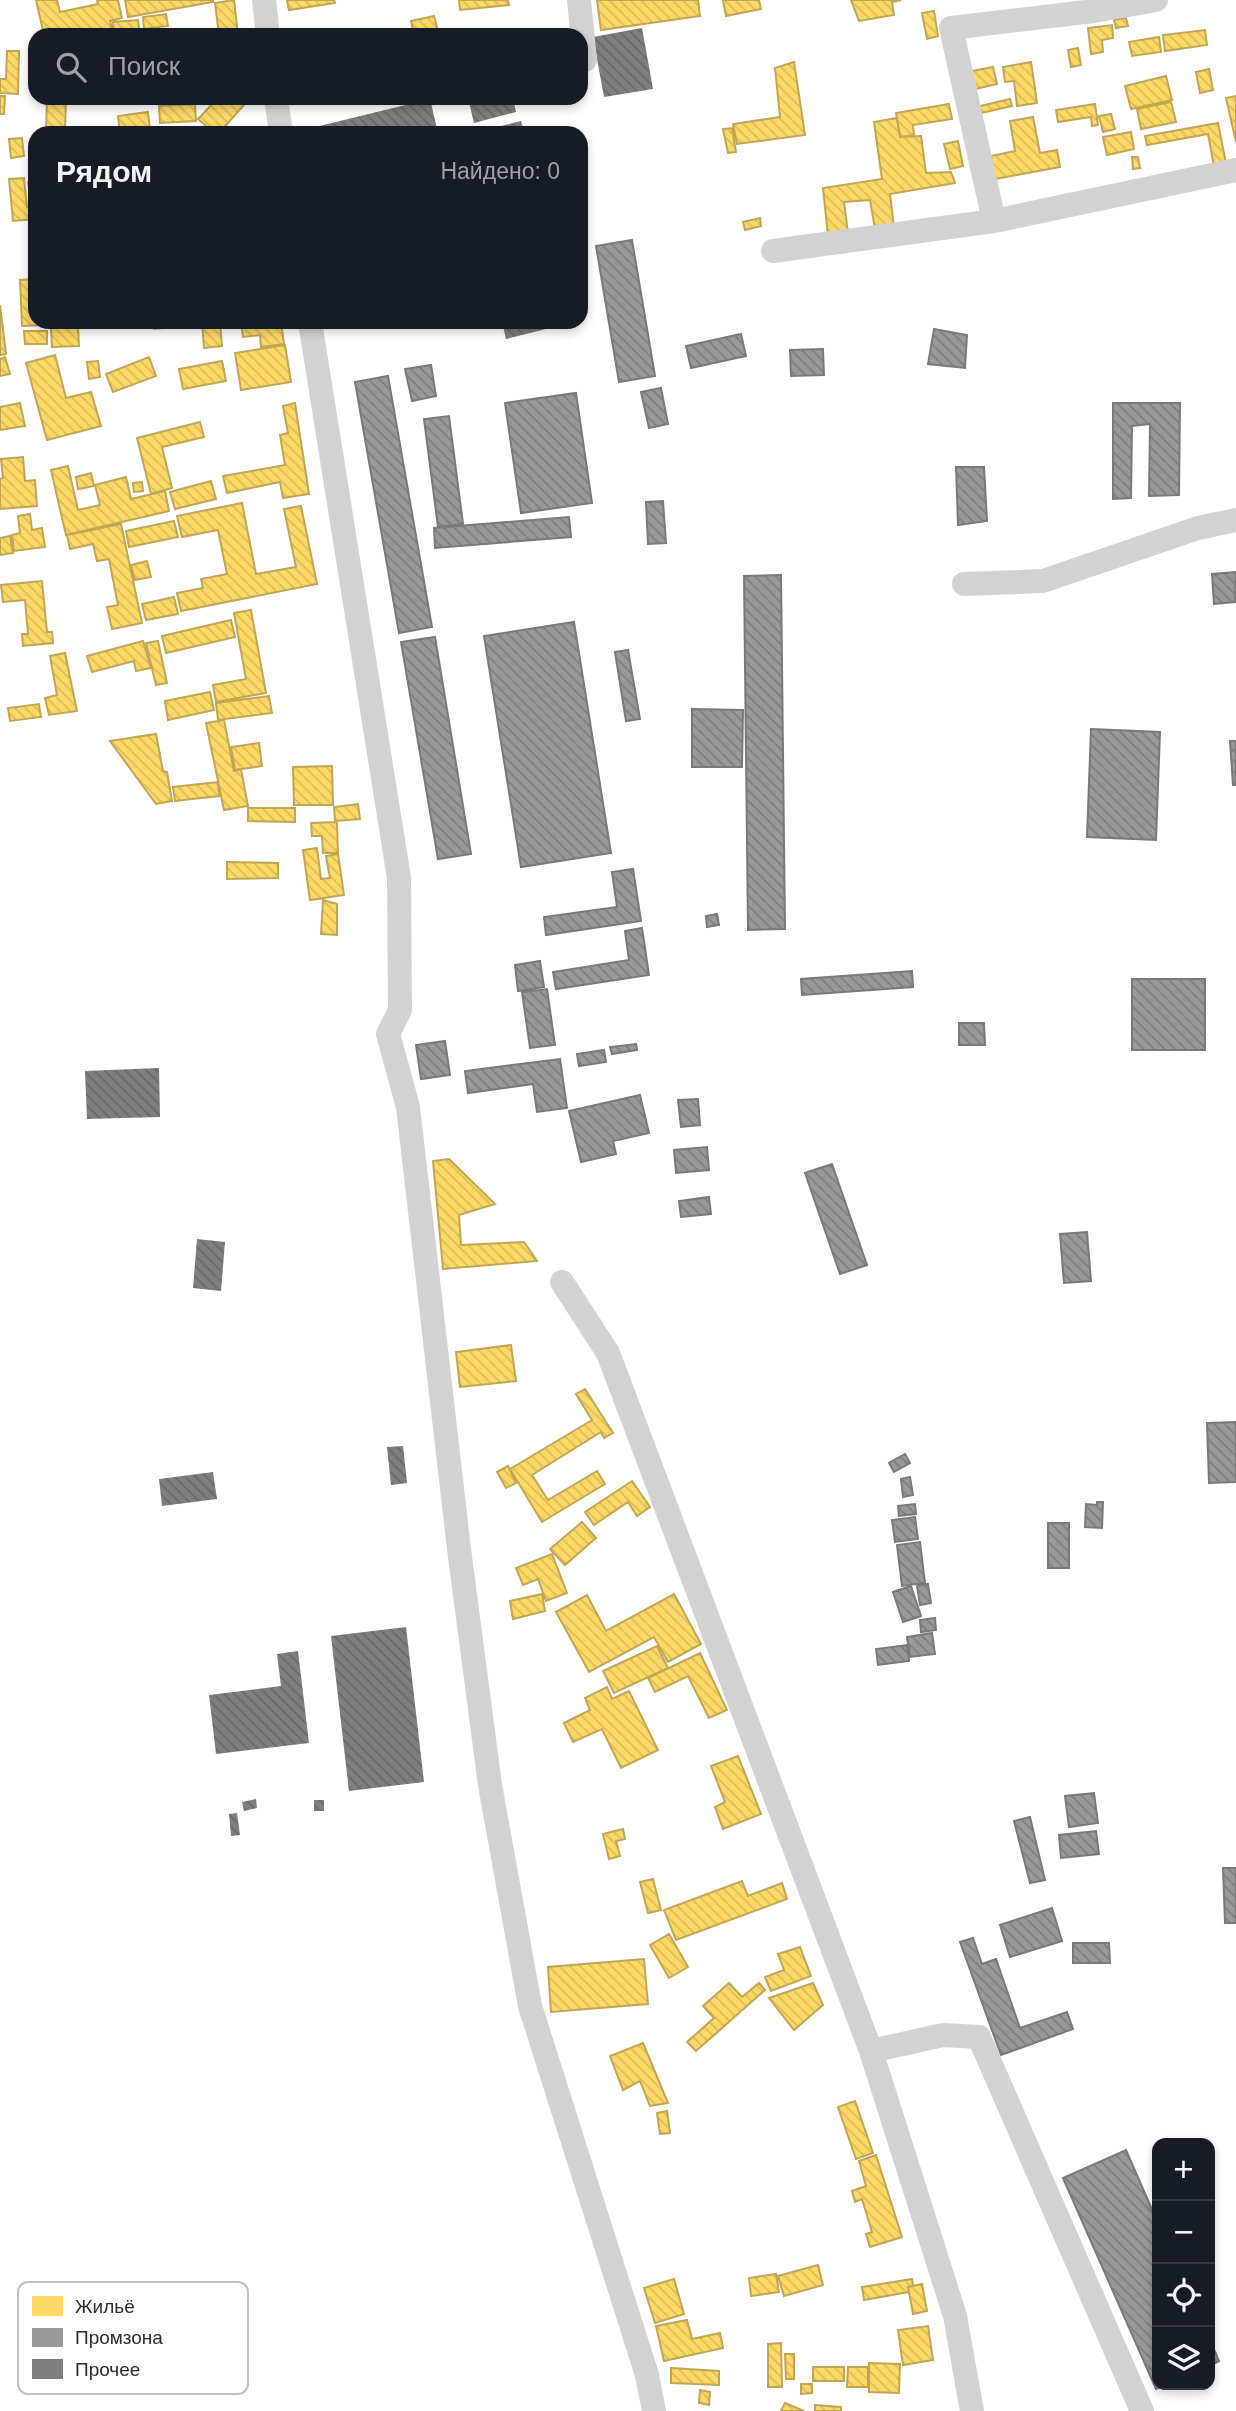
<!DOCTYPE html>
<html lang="ru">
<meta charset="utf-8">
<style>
:root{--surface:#171b24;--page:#20242c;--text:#f1f3f6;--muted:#9ea1a6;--line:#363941}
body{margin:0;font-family:Arial,sans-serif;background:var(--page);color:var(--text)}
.controls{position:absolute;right:21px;bottom:21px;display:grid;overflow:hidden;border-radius:14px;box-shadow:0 4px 10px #0003}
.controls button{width:63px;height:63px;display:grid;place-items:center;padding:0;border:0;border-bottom:2px solid var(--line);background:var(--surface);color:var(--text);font:35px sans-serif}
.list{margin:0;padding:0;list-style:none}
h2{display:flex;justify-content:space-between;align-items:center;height:91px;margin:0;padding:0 28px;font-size:30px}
h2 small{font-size:23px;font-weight:400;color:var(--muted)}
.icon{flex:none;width:38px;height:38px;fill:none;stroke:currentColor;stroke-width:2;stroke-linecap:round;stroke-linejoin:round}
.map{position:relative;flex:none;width:1236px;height:2411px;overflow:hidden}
.search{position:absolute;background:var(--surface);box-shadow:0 4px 10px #0003;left:28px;top:28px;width:560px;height:77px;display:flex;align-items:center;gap:18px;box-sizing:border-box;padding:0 24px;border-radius:21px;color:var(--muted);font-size:26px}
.panel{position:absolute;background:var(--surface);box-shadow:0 4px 10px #0003;left:28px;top:126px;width:560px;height:203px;border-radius:21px}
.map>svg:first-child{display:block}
</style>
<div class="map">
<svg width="1236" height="2411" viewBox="0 0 1236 2411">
<defs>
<pattern id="homes-back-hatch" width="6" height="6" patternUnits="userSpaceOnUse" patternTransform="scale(1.75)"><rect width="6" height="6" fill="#ffd966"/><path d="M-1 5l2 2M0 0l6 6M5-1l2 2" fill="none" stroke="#dbbb59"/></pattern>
<pattern id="industry-back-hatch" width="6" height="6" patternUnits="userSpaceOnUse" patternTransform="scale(1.75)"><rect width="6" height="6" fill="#999"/><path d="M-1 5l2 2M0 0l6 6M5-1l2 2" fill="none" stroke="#7d7d7d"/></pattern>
<pattern id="building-back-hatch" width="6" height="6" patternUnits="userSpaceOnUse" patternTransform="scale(1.75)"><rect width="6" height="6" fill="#7e7e7e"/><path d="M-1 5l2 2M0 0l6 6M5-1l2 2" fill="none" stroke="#686868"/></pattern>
</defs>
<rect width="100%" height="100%" fill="#fff"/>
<path fill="url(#homes-back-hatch)" stroke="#c0a555" stroke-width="2" d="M36,0H57L60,12L98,4L97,0H118L122,18L110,21L113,33L106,35H44Z
M125,0H213V2L128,17Z
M234,0L238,35H219L215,3Z
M287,0H334L335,3L289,10Z
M459,0H508L509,5L460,10Z
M597,0H698L700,16L601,30Z
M723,0H759L761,9L726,16Z
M851,0H901L892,2L894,15L859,21Z
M934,11L938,36L927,39L922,13Z
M166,14L168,26L144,29L143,17Z
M434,16L439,35H414L411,21Z
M1126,18L1128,26L1116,28L1114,20Z
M138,20L140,35H114L113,22Z
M1112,25L1113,38L1102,40L1103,52L1091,54L1088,28Z
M1205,30L1207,45L1165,51L1163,35Z
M1159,37L1161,52L1132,56L1129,42Z
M1078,48L1081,65L1071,67L1068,50Z
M7,51H19L18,94L0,93V79H6Z
M794,62L805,135L737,144L733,124L780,117L775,68Z
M1031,62L1037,103L1017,106L1014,81L1005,82L1003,67Z
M993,67L997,84L971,90L967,72Z
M1209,69L1213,90L1200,93L1196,72Z
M1166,76L1172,100L1131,109L1125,86Z
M0,96H5L4,114H0Z
M1236,96V142L1226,98Z
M47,98H66L65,131L46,130Z
M218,98H244V105L219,133H214L198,119Z
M1010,99L1012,106L977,114L976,107Z
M1171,102L1176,122L1141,129L1137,109Z
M195,104L196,121L160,123L159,106Z
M949,104L952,119L913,125L914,135L900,137L896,113Z
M1095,104L1098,125L1092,126L1091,117L1058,122L1056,110Z
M148,112L150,129L120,133L118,116Z
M1111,114L1115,129L1103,132L1099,116Z
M1033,117L1040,153L1057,150L1060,167L995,179L991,156L1015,151L1010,121Z
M897,118L900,137L921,136L926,173L951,172L955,183L890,194L894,227L875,229L870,200L844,202L848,233L828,236L823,188L882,179L874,122Z
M1218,123L1226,163L1214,166L1208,134L1147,145L1145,136Z
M732,128L736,152L728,153L723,129Z
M186,129H205V133H186Z
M1131,132L1134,149L1107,155L1103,137Z
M22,138L24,156L11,158L9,139Z
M958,141L963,166L950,169L944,144Z
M1132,157H1138L1140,168L1133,169Z
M24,178L27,207L35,206V219L13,221L9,179Z
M35,181V200L31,201L28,182Z
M760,218L761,226L745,230L743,222Z
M35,279V322H68V324L22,326L20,280Z
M0,305L6,354L0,355Z
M153,322H196V325L154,329Z
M202,322H220L222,346L204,348Z
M241,322H281L284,344L261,347L260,335L243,337Z
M78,327L79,346L52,347L51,328Z
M24,331H47V344H25Z
M285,345L291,382L241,390L235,353Z
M55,355L66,398L91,392L101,426L47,440L26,363Z
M5,357L10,374L0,376V359Z
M149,357L156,376L113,392L106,374Z
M98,361L100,377L89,379L87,362Z
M222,361L226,381L183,389L179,369Z
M20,403L25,426L0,430V407Z
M295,403L309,494L283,498L280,482L227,493L223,476L285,465L280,435L288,433L283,406Z
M200,422L204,437L162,447L172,488L151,494L137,438Z
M23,457L25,481L35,480L37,506L0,509V479L3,478L1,459Z
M68,466L78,510L100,505L95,485L126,477L131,499L165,491L169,511L66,535L51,470Z
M91,473L94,486L78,489L76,477Z
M211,481L216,499L175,509L170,492Z
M142,482L143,491L134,492L133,483Z
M242,503L256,574L296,567L284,509L301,506L317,584L181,611L177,593L203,588L201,579L227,574L218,530L182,537L177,516Z
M30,514L32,530L42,528L45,547L14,551L12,535L20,533L18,516Z
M174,521L178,537L129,547L126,531Z
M121,524L142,623L112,629L107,607L118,605L109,559L97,561L93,544L70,549L67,535Z
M10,536L13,553L0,555V538Z
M147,561L151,577L135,580L131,565Z
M42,581L47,632H52L53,643L23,646L22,634H28L25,600L3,602L1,585Z
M174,597L178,614L146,620L142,604Z
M251,610L266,693L216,702L213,685L246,679L234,613Z
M231,620L235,637L166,653L162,636Z
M143,641L151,668L136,671L134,661L92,672L87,656Z
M158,641L167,683L156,685L146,643Z
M65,653L77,711L49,715L45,698L57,695L50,656Z
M210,692L214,710L168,720L165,701Z
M269,696L272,713L218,720L216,703Z
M39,704L41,717L10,721L8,708Z
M224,720L234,771L241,769L248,806L224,810L206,723Z
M156,734L163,771L167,772L172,801L156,804L110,741Z
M259,743L262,766L235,770L231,747Z
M332,766L333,805H294L293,767Z
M218,782L219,796L175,801L173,787Z
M358,804L360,819L335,821L334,807Z
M248,808H295V822L248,821Z
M337,822L338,853H323L322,836H312L311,823Z
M317,848L321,879L330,878L326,856L338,854L344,895L310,900L303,850Z
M227,862L278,863V878L227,879Z
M323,900L337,904V935L321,934Z
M449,1159L495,1204L459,1215L461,1245L524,1242L537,1261L443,1269L433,1161Z
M511,1345L516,1381L460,1387L456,1352Z
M585,1389L613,1433L604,1438L601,1432L532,1475L548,1500L597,1471L605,1484L542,1522L510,1469L592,1420L576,1394Z
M508,1466L516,1483L506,1488L497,1472Z
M632,1481L650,1507L637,1516L628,1502L594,1525L585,1512Z
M582,1522L596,1538L565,1565L550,1549Z
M552,1554L567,1593L546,1601L538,1579L523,1585L516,1568Z
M542,1594L545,1611L513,1619L510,1601Z
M674,1594L701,1644L668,1662L654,1637L589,1672L556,1612L587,1595L606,1631Z
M657,1646L668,1668L614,1693L603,1671Z
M700,1653L727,1710L709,1718L688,1676L655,1692L648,1678Z
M607,1687L612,1699L629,1691L658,1750L621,1768L602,1729L573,1742L564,1723L590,1710L585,1698Z
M738,1756L761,1814L723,1829L715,1807L725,1802L711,1766Z
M623,1829L625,1839L616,1841L620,1856L609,1859L603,1834Z
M653,1879L661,1910L648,1913L640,1882Z
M742,1881L748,1896L782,1883L787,1899L676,1940L664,1910Z
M669,1934L688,1967L669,1978L650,1945Z
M800,1947L811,1976L771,1991L765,1977L784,1970L778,1954Z
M644,1959L648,2004L551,2012L548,1967Z
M729,1983L742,1997L759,1983L765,1990L696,2051L687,2042L714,2018L703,2006Z
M813,1983L823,2005L794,2030L769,1998Z
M643,2043L668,2103L650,2106L640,2081L623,2090L610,2056Z
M855,2101L873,2153L856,2159L838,2107Z
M667,2111L670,2133L660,2134L657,2113Z
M876,2155L902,2237L870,2247L866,2234L872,2232L862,2199L855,2202L852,2191L866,2186L859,2161Z
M818,2265L823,2285L784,2296L778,2276Z
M776,2274L779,2292L751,2296L749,2278Z
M674,2279L684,2314L655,2323L644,2288Z
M912,2279L913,2286L908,2287L909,2292L864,2300L862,2287Z
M922,2284L927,2311L913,2314L908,2287Z
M687,2320L692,2339L720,2333L723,2348L664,2361L656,2326Z
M928,2326L933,2360L903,2365L898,2330Z
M781,2343L782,2387H768V2344Z
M785,2354H794V2379H786Z
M869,2363L900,2364L899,2393L869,2392Z
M813,2367H844V2381H813Z
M848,2367H868V2387H847Z
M671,2368L719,2371V2385L671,2383Z
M801,2384H812V2393L801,2394Z
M700,2390L710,2392L709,2405L699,2403Z
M785,2403L804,2411H781Z
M815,2405L841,2407V2411H815Z"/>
<path fill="url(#industry-back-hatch)" stroke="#797979" stroke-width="2" d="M632,240L655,376L619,382L596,246Z
M934,329L967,335L965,368L928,364Z
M741,334L746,356L691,368L686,346Z
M823,349L824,375L791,376L790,350Z
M431,365L436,396L412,401L405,369Z
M388,376L432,627L399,633L355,382Z
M661,388L668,424L649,428L641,392Z
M576,393L592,503L521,513L505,403Z
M1113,403H1180L1179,495L1149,496L1150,424L1132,426L1131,498L1113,499Z
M449,416L463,524L438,527L424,419Z
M956,467H984L987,521L958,525Z
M663,501L666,543L648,544L646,502Z
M569,517L571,537L435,548L434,528Z
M1236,572L1235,602L1214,604L1212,574Z
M781,575L785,929L748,930L744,576Z
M574,622L611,853L521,867L484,636Z
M435,637L471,854L438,859L401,642Z
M628,650L640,719L626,721L615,652Z
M692,709L743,710L742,767H692Z
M1091,729L1160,732L1156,840L1087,837Z
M1230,741H1236V785H1233Z
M633,869L641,921L546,935L544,917L617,907L612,872Z
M717,914L719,925L707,927L706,916Z
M642,928L649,975L556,989L553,972L629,960L625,931Z
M540,961L544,987L518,991L515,965Z
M912,971L913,987L802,995L801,979Z
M1132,979H1205V1050H1132Z
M547,989L555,1045L530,1048L522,992Z
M959,1023H984L985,1045H959Z
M445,1041L450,1075L421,1079L416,1045Z
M636,1044L637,1050L612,1054L610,1047Z
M604,1050L606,1062L579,1066L577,1054Z
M560,1059L567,1108L537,1112L533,1084L468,1093L465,1071Z
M640,1095L649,1133L613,1141L616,1154L581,1162L569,1111Z
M698,1099L700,1125L681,1127L678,1100Z
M707,1147L709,1170L676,1173L674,1150Z
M832,1164L867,1265L840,1274L805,1173Z
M709,1197L711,1214L681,1217L679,1201Z
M1087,1232L1091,1281L1064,1283L1060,1234Z
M1236,1422V1482L1209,1483L1207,1423Z
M905,1454L910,1463L894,1472L889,1463Z
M910,1477L913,1495L903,1497L901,1479Z
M1097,1502H1103L1102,1528L1085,1527L1086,1504L1097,1505Z
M915,1504L916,1514L899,1516L898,1506Z
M915,1517L918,1539L895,1542L892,1520Z
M1048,1523H1069V1568H1048Z
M920,1542L925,1583L902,1586L897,1545Z
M928,1584L931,1603L920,1605L917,1586Z
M911,1586L921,1616L903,1622L893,1592Z
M935,1618L936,1630L921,1632L920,1620Z
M932,1633L935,1654L910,1657L907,1637Z
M907,1645L909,1661L878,1665L876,1649Z
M1094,1793L1098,1823L1069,1827L1065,1796Z
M1030,1817L1045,1880L1030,1883L1014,1821Z
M1096,1831L1099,1854L1061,1858L1059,1835Z
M1223,1868H1236V1923H1225Z
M1052,1908L1062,1941L1010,1957L1000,1925Z
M973,1938L982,1964L996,1959L1020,2028L1067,2012L1073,2029L1001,2055L960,1942Z
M1073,1943H1109L1110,1963H1073Z
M1126,2150L1157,2221V2385H1166L1156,2389L1063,2178Z
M1210,2340L1219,2361L1210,2366Z"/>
<path fill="url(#building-back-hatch)" d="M642,28L653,89L604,97L593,37Z
M468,98H513L516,112L474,123Z
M430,99L438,133H415L414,130L400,133H308L307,129Z
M521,121L524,133H478V132Z
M502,322H562V325L506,339Z
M159,1068L160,1117L87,1119L85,1071Z
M197,1239L225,1242L221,1291L193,1288Z
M403,1446L407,1483L391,1485L387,1447Z
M213,1472L217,1499L162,1506L159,1479Z
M406,1627L424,1782L349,1791L331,1636Z
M298,1651L309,1743L216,1754L209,1695L281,1686L277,1654Z
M256,1799L257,1808L244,1811L242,1802Z
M314,1800H324V1811H314Z
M237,1813L240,1835L231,1836L229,1814Z"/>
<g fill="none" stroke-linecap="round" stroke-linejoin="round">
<path stroke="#d2d2d2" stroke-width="24" d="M264,0L268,35
M579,0L585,60
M276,98L281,133
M994,221L951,28L1094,11L1156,0
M773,251L994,221L1236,170
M310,322L399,878L400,1010L388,1034L408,1107L459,1549L490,1785L530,2006L647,2375L654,2411
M964,584L1043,581L1198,528L1236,520
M562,1282L608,1353L871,2051L943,2035L979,2037L1142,2411
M871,2051L955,2316L972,2411"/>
</g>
<rect x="18" y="2282" width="230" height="112" rx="10" fill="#fff" stroke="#c0c0c0" stroke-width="2"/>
<rect x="32" y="2296" width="31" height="20" fill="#ffd966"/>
<rect x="32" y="2328" width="31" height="19" fill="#999"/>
<rect x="32" y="2359" width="31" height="20" fill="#7e7e7e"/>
<g font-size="19" fill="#2d2d2d">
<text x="75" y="2313">Жильё</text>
<text x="75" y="2344">Промзона</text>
<text x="75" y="2376">Прочее</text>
</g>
</svg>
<div class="controls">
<button>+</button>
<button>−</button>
<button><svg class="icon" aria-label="locate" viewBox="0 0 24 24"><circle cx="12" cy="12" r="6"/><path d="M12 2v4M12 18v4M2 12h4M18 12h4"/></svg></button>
<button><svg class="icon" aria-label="layers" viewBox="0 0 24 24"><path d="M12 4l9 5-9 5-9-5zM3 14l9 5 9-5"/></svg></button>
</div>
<div class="search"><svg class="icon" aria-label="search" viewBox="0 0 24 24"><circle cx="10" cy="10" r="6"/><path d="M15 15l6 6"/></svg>Поиск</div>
<section class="panel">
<h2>Рядом<small>Найдено: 0</small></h2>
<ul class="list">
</ul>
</section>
</div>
